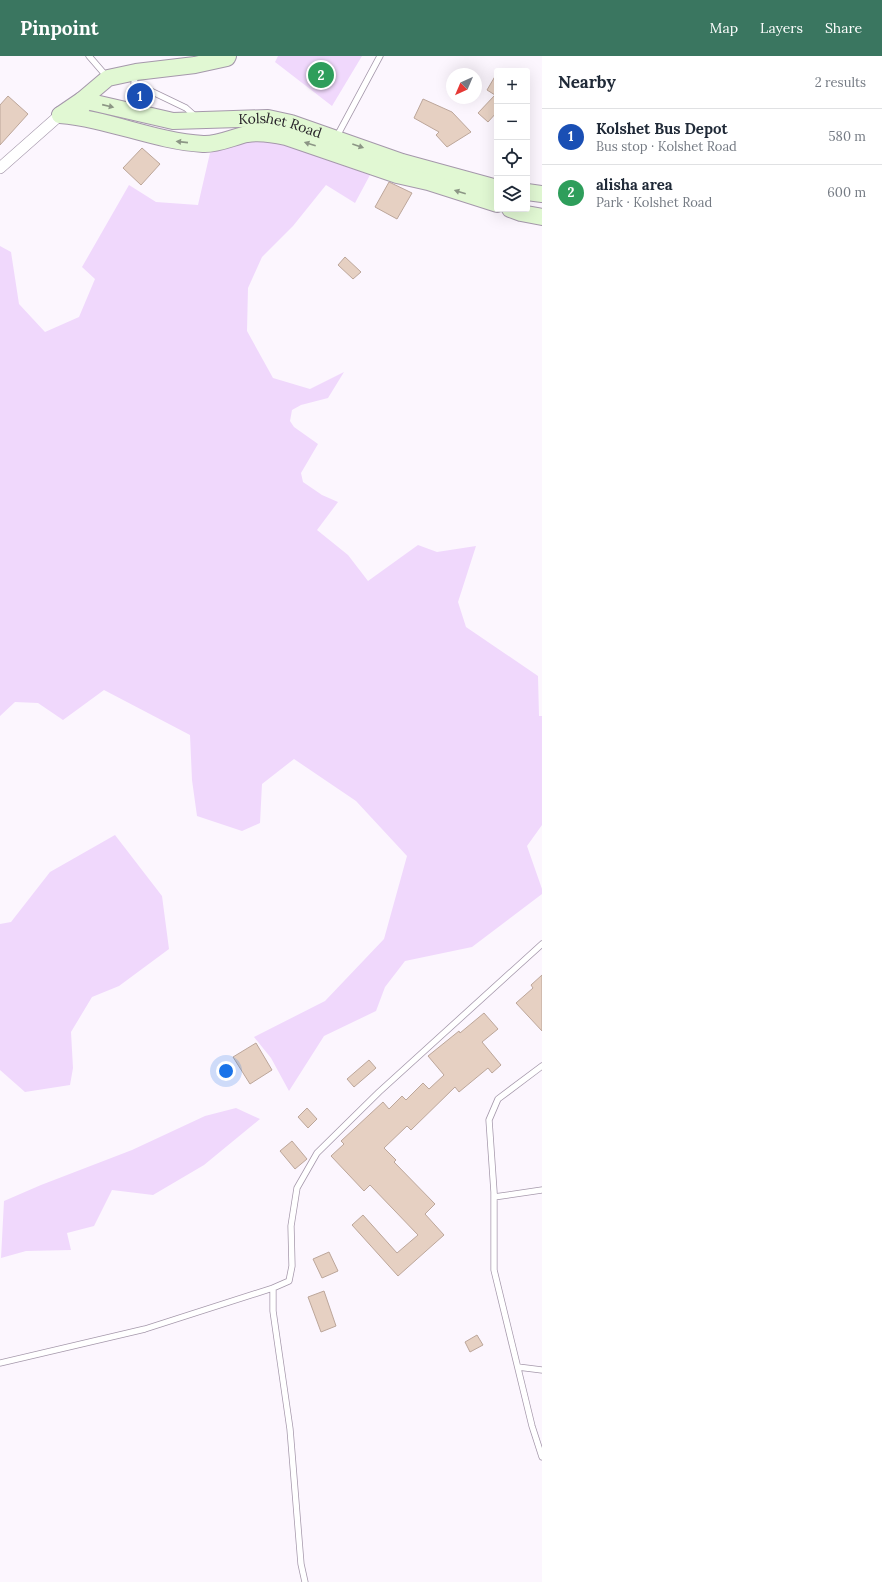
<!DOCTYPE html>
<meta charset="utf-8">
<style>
:root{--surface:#fff;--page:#f6f6f7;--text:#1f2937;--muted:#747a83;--line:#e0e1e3;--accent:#3a7660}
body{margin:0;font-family:Lora,serif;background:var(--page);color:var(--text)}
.controls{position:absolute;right:12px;top:12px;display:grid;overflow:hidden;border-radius:4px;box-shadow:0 4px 16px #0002}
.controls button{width:36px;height:36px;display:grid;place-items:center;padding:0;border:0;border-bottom:1px solid var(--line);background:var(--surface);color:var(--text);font:20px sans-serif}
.compass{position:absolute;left:446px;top:12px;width:36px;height:36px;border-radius:50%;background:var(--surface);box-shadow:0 4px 16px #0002;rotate:224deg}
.you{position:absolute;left:226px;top:1015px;width:14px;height:14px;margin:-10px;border:3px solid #fff;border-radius:50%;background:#1a73e8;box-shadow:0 0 0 6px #1a73e833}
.badge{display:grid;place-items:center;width:26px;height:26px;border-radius:50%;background:var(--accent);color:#fff;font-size:13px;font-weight:700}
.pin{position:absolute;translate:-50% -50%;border:2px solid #fff;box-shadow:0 1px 4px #0006}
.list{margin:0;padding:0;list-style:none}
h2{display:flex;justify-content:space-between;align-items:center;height:52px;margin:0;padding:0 16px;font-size:17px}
h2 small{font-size:13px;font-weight:400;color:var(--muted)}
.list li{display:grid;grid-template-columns:26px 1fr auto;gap:12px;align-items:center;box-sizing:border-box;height:56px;padding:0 16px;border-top:1px solid var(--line)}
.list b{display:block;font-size:15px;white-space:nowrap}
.list p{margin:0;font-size:13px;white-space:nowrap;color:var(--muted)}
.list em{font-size:13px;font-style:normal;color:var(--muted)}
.icon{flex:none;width:22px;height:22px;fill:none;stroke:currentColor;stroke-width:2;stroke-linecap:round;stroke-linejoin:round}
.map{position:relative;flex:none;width:542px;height:1526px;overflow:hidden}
header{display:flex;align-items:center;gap:24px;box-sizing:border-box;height:56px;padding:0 20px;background:var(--accent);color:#fff}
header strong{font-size:19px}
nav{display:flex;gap:22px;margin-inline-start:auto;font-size:14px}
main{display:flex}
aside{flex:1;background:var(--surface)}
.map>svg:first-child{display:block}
</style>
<header>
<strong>Pinpoint</strong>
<nav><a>Map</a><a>Layers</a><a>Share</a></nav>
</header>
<main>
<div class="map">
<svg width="542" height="1526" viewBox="0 0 542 1526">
<rect width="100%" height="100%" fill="#fcf6fe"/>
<path fill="#f0d8fc" d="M278,0H362L332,50L275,6Z
M270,84L370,119L355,147L326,129L293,170L262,201L248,232L247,275L273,322L310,333L344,316L328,342L301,349L292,354L290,365L294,371L318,388L301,417L303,426L322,439L338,446L317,474L348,499L368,525L418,489L437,496L476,490L458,546L466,571L538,620L539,660H542V769L527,790L542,833V838L472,891L405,905L385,931L376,955L324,980L289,1035L271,1002L254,981L325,945L384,883L407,800L356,745L294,703L262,728L260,767L242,775L197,760L192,724L190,679L104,634L63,664L38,647L15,646L0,660V190L11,196L19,248L45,276L79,261L95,223L82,211L129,129L156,146L198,149L210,97L231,88Z
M115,779L162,840L169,893L119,930L92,941L71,976L73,1012L70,1029L25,1036L0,1014V868L11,866L50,816Z
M236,1052L260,1063L204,1109L153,1139L112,1134L94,1170L67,1177L71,1194L26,1195L1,1202L4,1145L41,1129L132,1094L205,1060Z"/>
<path fill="#e6d0c2" stroke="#bca69a" d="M497,17V56L488,66L478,57L495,39L487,34Z
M8,40L28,58L0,89V49Z
M423,43L452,56L471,76L447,91L436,79L439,76L414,62Z
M142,92L160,108L141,129L123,112Z
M389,126L412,137L397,163L375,151Z
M345,201L361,216L353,223L338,209Z
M542,919V975L516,947L533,932L531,929Z
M484,957L498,973L482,986L501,1009L492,1017L488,1012L459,1036L455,1031L411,1074L407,1070L384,1092L396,1104L394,1106L435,1148L425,1158L444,1179L398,1220L352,1169L363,1159L397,1197L418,1179L370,1129L364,1135L331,1100L344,1088L341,1085L383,1046L389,1053L402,1040L406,1044L423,1027L429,1033L444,1019L428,1000L459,975L460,977Z
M256,987L272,1014L250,1028L233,1001Z
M369,1004L376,1012L354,1031L347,1023Z
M307,1052L317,1063L308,1072L298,1061Z
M292,1085L307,1103L295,1113L280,1095Z
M329,1196L338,1215L322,1222L313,1203Z
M324,1235L336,1270L321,1276L308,1241Z
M477,1279L483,1289L470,1296L465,1286Z"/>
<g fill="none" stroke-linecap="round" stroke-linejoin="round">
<g stroke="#a598ab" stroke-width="7">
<path id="lane" d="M89,0L108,22
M136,17L134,27L186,52L195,60
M336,82L380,0
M542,1010L498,1043L489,1064L494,1136V1214L532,1370L542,1401
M494,1141L542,1134
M273,1232V1255L290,1373L301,1508L305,1526
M0,1307L145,1273L273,1232L289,1225L292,1210L291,1170L297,1132L317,1097L379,1036L542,888
M518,1311L542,1314"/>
</g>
<g stroke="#a598ab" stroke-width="12">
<path id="street" d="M0,112L60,59"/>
</g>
<g stroke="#a598ab" stroke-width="18">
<g id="secondary">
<path d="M82,51V44L108,22L136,16L195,9L227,2L228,0"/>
<path id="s1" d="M60,59L82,44L173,65L268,62L291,67L402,106L497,132"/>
<path d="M60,59C109,63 154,85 203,88C217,89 233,81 247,78C260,76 273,78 286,81L397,119L428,126L497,148"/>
<path d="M527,136L542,138"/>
<path d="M510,153L521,157L542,161"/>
</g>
</g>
<use href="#lane" stroke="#fff" stroke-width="5.5"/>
<use href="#street" stroke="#fff" stroke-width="11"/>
<use href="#secondary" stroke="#e1f8d3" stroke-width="16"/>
</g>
<defs><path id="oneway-solid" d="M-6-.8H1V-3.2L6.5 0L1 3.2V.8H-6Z"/></defs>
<g fill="#8c9685">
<use href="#oneway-solid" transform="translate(108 50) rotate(13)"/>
<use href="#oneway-solid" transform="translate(182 86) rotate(-174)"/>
<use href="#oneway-solid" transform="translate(310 88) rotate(-162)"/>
<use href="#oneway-solid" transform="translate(358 90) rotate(19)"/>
<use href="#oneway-solid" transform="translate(460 136) rotate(-163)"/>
</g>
<g text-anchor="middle" stroke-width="3" stroke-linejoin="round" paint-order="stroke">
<g font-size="14" fill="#241f26" stroke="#fff">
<text dy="5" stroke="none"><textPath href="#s1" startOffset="228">Kolshet Road</textPath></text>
</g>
</g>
</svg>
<div class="controls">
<button>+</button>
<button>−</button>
<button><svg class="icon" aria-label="locate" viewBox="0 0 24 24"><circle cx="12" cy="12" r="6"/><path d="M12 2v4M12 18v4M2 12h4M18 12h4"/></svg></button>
<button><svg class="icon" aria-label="layers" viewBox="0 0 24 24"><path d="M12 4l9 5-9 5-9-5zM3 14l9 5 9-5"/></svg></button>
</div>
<svg class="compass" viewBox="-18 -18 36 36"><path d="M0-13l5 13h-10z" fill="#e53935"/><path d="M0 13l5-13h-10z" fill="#747a83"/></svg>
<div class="you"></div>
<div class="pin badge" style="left:140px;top:40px;background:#1a4fb4">1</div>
<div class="pin badge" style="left:321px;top:19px;background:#2e9e5b">2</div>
</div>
<aside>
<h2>Nearby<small>2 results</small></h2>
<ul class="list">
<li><span class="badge" style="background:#1a4fb4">1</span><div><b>Kolshet Bus Depot</b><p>Bus stop · Kolshet Road</p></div><em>580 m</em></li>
<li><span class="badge" style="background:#2e9e5b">2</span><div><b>alisha area</b><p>Park · Kolshet Road</p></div><em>600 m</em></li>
</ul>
</aside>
</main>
